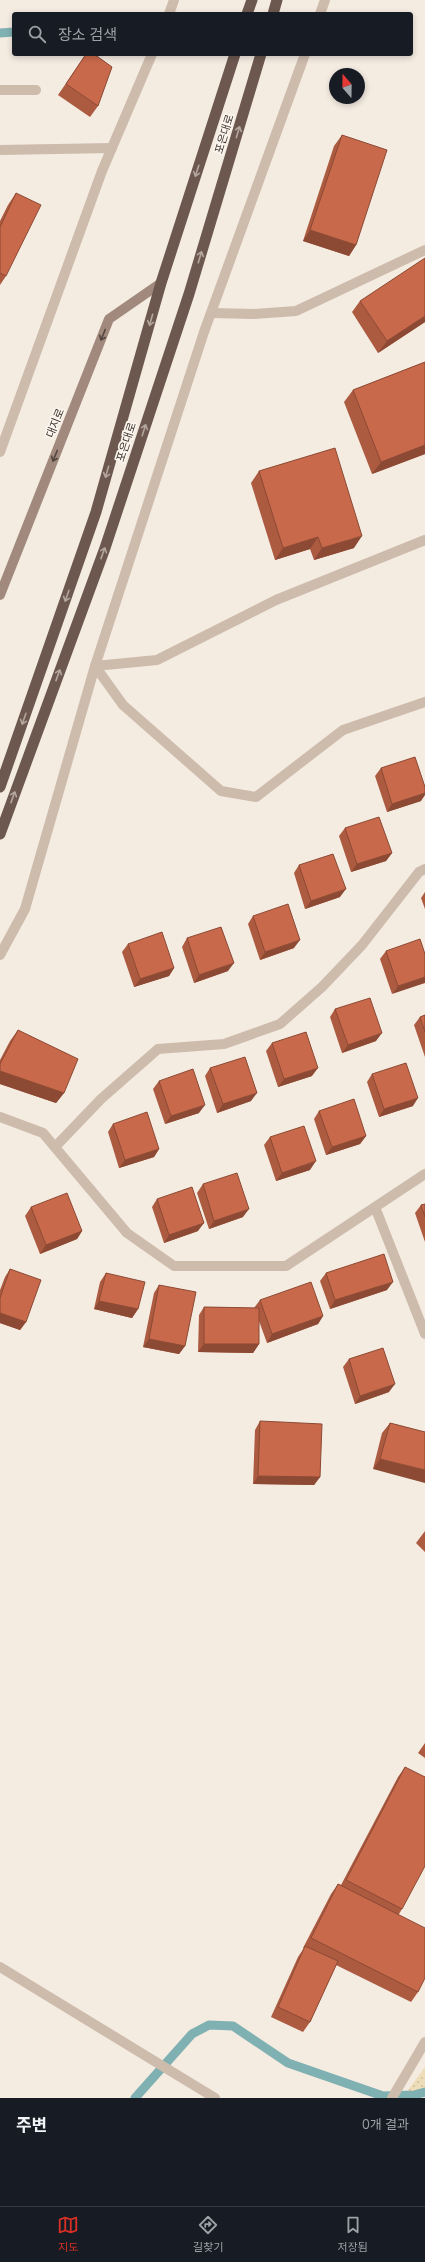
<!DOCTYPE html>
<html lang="ko">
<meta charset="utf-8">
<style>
:root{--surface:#171b24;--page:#242831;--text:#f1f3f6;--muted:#9ea1a6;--line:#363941;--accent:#d93025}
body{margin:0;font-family:"Nunito Sans","Noto Sans KR",sans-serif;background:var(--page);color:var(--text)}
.compass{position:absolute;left:329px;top:68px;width:36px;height:36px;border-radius:50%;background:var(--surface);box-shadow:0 2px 6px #0003;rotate:340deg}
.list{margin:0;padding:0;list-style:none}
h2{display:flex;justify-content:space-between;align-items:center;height:52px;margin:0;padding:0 16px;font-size:17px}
h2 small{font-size:13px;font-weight:400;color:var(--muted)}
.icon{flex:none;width:22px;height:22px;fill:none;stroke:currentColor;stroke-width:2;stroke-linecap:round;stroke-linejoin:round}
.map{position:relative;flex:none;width:425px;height:2098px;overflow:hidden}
.search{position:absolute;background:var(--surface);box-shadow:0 2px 6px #0003;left:12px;right:12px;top:12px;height:44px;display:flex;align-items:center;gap:10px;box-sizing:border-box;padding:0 14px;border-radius:4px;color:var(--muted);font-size:15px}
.sheet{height:108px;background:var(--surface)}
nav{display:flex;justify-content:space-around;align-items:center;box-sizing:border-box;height:56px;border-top:1px solid var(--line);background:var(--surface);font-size:11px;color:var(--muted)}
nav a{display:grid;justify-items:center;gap:2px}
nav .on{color:var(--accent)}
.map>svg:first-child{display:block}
</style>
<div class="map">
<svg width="425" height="2098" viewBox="0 0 425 2098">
<defs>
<pattern id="sand-dots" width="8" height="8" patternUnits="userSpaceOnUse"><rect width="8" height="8" fill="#efdcb8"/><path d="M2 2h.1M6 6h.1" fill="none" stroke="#cebd9e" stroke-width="1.8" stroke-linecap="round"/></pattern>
</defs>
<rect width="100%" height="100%" fill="#f4ebe1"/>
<path fill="url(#sand-dots)" d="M425,2067V2091L406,2093Z"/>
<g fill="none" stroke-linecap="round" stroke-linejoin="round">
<path stroke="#7fb0b2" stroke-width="9" d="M0,33L14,32
M135,2098L192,2034L209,2025L233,2026L288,2063L383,2096L414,2095L425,2092"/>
<path stroke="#cdbbac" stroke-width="10" d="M0,90H36
M0,150L112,148
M211,313L254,314L296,311L425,250
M95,666L123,705L221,791L256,797L343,730L425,702
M95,666L157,660L276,600L425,540
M0,1117L43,1133L127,1233L174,1266H286L425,1174
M55,1147L101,1099L158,1049L224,1044L280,1024L322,987L362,945L419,872L425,869
M375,1207L425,1334"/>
<path stroke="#cdbbac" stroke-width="10" d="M169,14L174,0
M0,452L102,171L152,54
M0,1967L215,2098
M392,2098L425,2042"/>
<path stroke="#cdbbac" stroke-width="10" d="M320,14L325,0
M0,955L25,909L95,666L204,332L305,54"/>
<path stroke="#a18a7d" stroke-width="10" d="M0,595L109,319L161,283"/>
<path stroke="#6c584f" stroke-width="11" d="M247,14L252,0
M273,14L277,0
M0,787L96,512L161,283L235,54
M0,834L105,548L189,294L261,54"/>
</g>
<path fill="#ac5a40" d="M86,54L98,106L90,117L58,95Z
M342,135L356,245L349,256L303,241L334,146Z
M16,193L6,276L0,285V221L8,205Z
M360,301L425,322L378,353L352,312Z
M425,362V454L372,474L344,402L353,390Z
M259,471L354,548L314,560L310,549L275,560L251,483Z
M381,768L421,801L387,812L375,776Z
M345,828L392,853L386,861L351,872L339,836Z
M299,865L340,897L305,909L294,873Z
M425,892V909L421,898Z
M253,916L294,948L260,960L248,924Z
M187,938L228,971L194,983L182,947Z
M128,944L174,968L169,976L134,987L122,952Z
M386,951L425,954L392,994L380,959Z
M335,1009L376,1041L342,1053L330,1017Z
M425,1015V1057L414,1025L420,1017Z
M18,1030L64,1093L56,1103L0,1084V1060L10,1041Z
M272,1043L312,1076L278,1087L266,1051Z
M210,1068L251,1101L217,1113L205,1076Z
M372,1074L413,1106L379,1117L367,1082Z
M159,1081L199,1113L165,1124L153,1089Z
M319,1111L366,1136L360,1144L326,1155L314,1119Z
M113,1124L159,1149L154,1157L119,1168L108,1132Z
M270,1137L310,1170L276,1181L264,1145Z
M203,1184L243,1217L209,1229L197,1193Z
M157,1199L198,1231L164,1243L152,1207Z
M425,1204V1242L415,1213L421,1205Z
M31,1207L82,1231L77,1239L40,1254L25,1216Z
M10,1269L26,1322L20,1330L0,1323V1290L5,1277Z
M106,1273L138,1309L132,1318L94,1309L100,1282Z
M326,1273L387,1290L330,1309L320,1281Z
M159,1285L185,1346L179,1354L143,1347L154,1293Z
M260,1300L323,1316L318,1324L267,1343L259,1321V1344L253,1353L198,1352L199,1315L204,1307L254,1308Z
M349,1359L389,1392L355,1404L343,1367Z
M260,1421L320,1477L314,1485L253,1484L255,1430Z
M390,1423L425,1432L373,1469L382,1433Z
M425,1531V1552L416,1543Z
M425,1743V1758L418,1753Z
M405,1767L402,1909L399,1914L418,1992L411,2002L336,1965L310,2022L303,2032L271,2017L298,1957L304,1948H303L331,1894L338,1884L341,1885L398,1777Z"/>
<path fill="#8c4a34" d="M310,230L356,245L349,256L303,241Z
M425,316V322L378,353L387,341Z
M425,445V454L372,474L381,462Z
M362,536L354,548L314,560L322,548Z
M318,537L310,549L275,560L283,548Z
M425,793V795L421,801L387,812L392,804Z
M392,853L386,861L351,872L357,864Z
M346,889L340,897L305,909L311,901Z
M300,940L294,948L260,960L265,952Z
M234,963L228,971L194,983L199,975Z
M174,968L169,976L134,987L140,979Z
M425,977V983L392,994L398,986Z
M382,1033L376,1041L342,1053L348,1045Z
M318,1068L312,1076L278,1087L284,1079Z
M0,1071L64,1093L56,1103L0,1084Z
M257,1093L251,1101L217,1113L223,1104Z
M418,1098L413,1106L379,1117L384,1109Z
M205,1105L199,1113L165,1124L171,1116Z
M366,1136L360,1144L326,1155L332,1147Z
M159,1149L154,1157L119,1168L125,1160Z
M316,1161L310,1170L276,1181L282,1173Z
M249,1209L243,1217L209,1229L214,1221Z
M204,1223L198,1231L164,1243L169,1235Z
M82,1231L77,1239L40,1254L46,1245Z
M393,1282L387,1290L330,1309L335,1300Z
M99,1301L138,1309L132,1318L94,1309Z
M0,1313L26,1322L20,1330L0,1323Z
M323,1316L318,1324L267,1343L272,1334Z
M149,1339L185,1346L179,1354L143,1347Z
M204,1344H259L253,1353L198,1352Z
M395,1384L389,1392L355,1404L360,1396Z
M380,1459L425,1470V1483L373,1469Z
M258,1476L320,1477L314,1485L253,1484Z"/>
<path fill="#c8694b" stroke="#8c4a34" d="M86,54H94L112,67L98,106L66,84Z
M342,135L387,150L356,245L310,230Z
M16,193L41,205L6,276L0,273V227Z
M425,258V316L387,341L360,301Z
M425,362V445L381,462L353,390Z
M335,448L362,536L322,548L318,537L283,548L259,471Z
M415,757L425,787V793L392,804L381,768Z
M379,817L392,853L357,864L345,828Z
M333,854L346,889L311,901L299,865Z
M288,904L300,940L265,952L253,916Z
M221,927L234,963L199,975L187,938Z
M162,932L174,968L140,979L128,944Z
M420,939L425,954V977L398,986L386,951Z
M370,998L382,1033L348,1045L335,1009Z
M425,1015V1032L420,1017Z
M18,1030L78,1059L64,1093L0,1071V1064Z
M306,1032L318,1068L284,1079L272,1043Z
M245,1057L257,1093L223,1104L210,1068Z
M406,1063L418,1098L384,1109L372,1074Z
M193,1069L205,1105L171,1116L159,1081Z
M354,1099L366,1136L332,1147L319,1111Z
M147,1112L159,1149L125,1160L113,1124Z
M304,1126L316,1161L282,1173L270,1137Z
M237,1173L249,1209L214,1221L203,1184Z
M192,1187L204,1223L169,1235L157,1199Z
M67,1193L82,1231L46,1245L31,1207Z
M425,1204V1217L421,1205Z
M384,1254L393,1282L335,1300L326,1273Z
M10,1269L41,1280L26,1322L0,1313V1298Z
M106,1273L145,1282L138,1309L99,1301Z
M311,1282L323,1316L272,1334L260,1300Z
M159,1285L196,1292L185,1346L149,1339Z
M204,1307L259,1308V1344H204Z
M383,1348L395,1384L360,1396L349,1359Z
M260,1421L322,1424L320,1477L258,1476Z
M390,1423L425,1432V1470L380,1459Z
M405,1767L425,1777V1866L402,1909L346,1880Z
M338,1884L425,1928V1978L418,1992L311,1938Z
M305,1946L338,1961L310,2022L278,2007Z"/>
<defs><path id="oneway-shaft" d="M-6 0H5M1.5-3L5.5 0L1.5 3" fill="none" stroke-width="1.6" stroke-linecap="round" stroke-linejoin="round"/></defs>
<g stroke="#b4a69e">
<use href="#oneway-shaft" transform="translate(238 132) rotate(-73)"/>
<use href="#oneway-shaft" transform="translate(197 171) rotate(108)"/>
<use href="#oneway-shaft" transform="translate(200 257) rotate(-73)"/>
<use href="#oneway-shaft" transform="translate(151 320) rotate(106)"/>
<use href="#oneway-shaft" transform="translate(144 430) rotate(-72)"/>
<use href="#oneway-shaft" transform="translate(107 472) rotate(106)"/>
<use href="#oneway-shaft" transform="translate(103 553) rotate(-70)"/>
<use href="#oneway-shaft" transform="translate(67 596) rotate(109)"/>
<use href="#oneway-shaft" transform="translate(58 675) rotate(-70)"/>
<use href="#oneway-shaft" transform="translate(24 719) rotate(109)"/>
<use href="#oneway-shaft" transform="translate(13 797) rotate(-70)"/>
</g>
<g stroke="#544640">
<use href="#oneway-shaft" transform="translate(103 335) rotate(112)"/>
<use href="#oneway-shaft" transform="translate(55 456) rotate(112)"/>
</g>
<g text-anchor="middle" stroke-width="3.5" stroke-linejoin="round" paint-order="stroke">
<g font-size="11" fill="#3b302b" stroke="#fbf5ee">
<text transform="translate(224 134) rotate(-73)" y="4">포은대로</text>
<text transform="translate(55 423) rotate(-68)" y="4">대지로</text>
<text transform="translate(126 442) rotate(-72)" y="4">포은대로</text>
</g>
</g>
</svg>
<svg class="compass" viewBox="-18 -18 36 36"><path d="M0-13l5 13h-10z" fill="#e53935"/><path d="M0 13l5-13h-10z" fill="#9ea1a6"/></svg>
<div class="search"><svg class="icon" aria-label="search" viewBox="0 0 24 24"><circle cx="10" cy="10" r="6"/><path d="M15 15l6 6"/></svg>장소 검색</div>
</div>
<section class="sheet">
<h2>주변<small>0개 결과</small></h2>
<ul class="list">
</ul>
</section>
<nav>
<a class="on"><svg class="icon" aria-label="map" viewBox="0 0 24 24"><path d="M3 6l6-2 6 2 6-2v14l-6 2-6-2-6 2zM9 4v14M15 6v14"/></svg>지도</a>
<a><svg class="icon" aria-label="directions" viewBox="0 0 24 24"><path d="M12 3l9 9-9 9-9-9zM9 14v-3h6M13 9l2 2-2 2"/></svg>길찾기</a>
<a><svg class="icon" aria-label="saved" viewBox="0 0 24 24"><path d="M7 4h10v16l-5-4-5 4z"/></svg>저장됨</a>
</nav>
